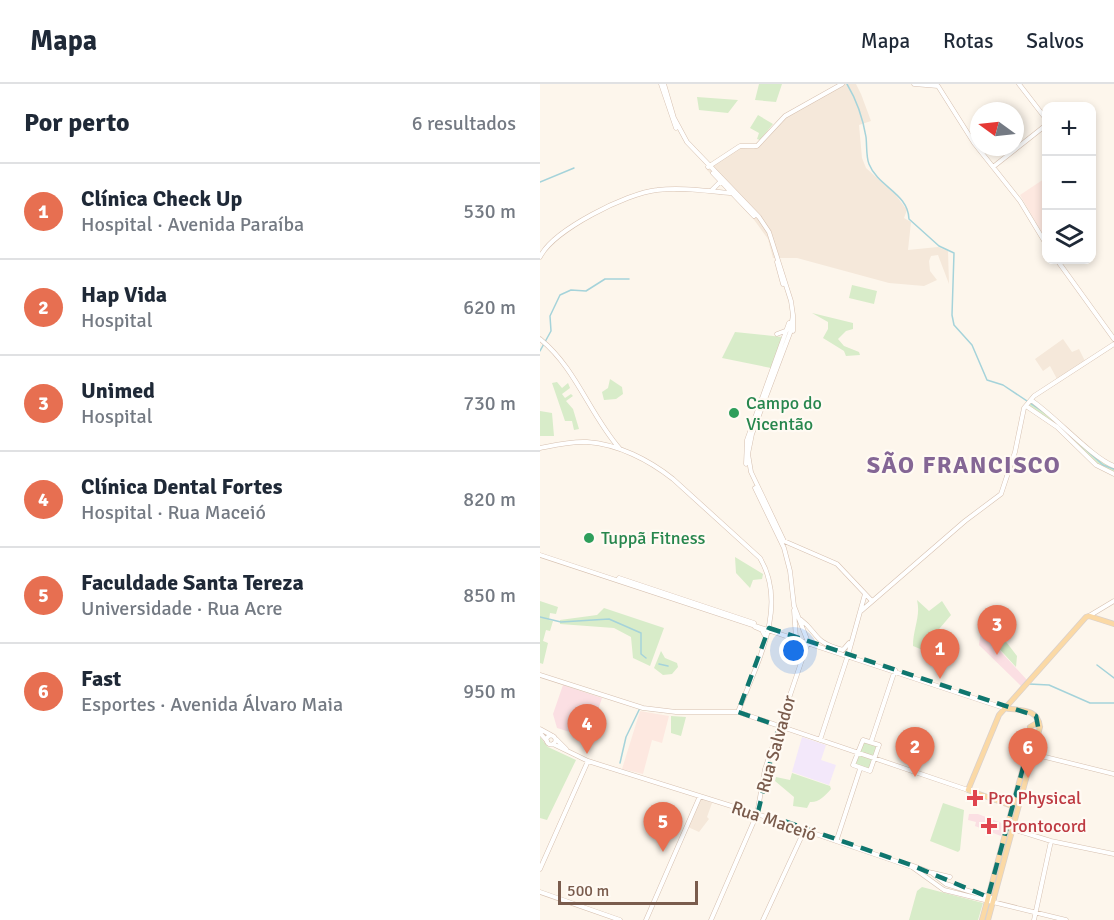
<!DOCTYPE html>
<html lang="pt">
<meta charset="utf-8">
<style>
:root{--surface:#fff;--page:#f6f6f7;--text:#1f2937;--muted:#747a83;--line:#e0e1e3;--accent:#e76f51}
body{margin:0;font-family:Signika,sans-serif;background:var(--page);color:var(--text)}
.controls{position:absolute;right:18px;top:18px;display:grid;overflow:hidden;border-radius:12px;box-shadow:0 3px 9px #0003}
.controls button{width:54px;height:54px;display:grid;place-items:center;padding:0;border:0;border-bottom:2px solid var(--line);background:var(--surface);color:var(--text);font:30px sans-serif}
.compass{position:absolute;left:430px;top:18px;width:54px;height:54px;border-radius:50%;background:var(--surface);box-shadow:0 3px 9px #0003;rotate:285deg}
.scale{position:absolute;left:18px;bottom:15px;width:140px;box-sizing:border-box;padding-left:6px;border:3px solid #7a5c4d;border-top:0;font-size:16px;line-height:21px;white-space:nowrap;color:#7a5c4d;-webkit-text-stroke:4px #fffaf3;paint-order:stroke}
.you{position:absolute;left:254px;top:567px;width:21px;height:21px;margin:-15px;border:4px solid #fff;border-radius:50%;background:#1a73e8;box-shadow:0 0 0 9px #1a73e833}
.badge{display:grid;place-items:center;width:39px;height:39px;border-radius:50%;background:var(--accent);color:#fff;font-size:20px;font-weight:700}
.pin{position:absolute;translate:-50% -50px;filter:drop-shadow(0 2px 3px #0008)}
.pin::after{content:'';position:absolute;top:32px;width:21px;height:18px;background:inherit;clip-path:polygon(0 0,100% 0,50% 100%)}
.list{margin:0;padding:0;list-style:none}
h2{display:flex;justify-content:space-between;align-items:center;height:78px;margin:0;padding:0 24px;font-size:26px}
h2 small{font-size:20px;font-weight:400;color:var(--muted)}
.list li{display:grid;grid-template-columns:39px 1fr auto;gap:18px;align-items:center;box-sizing:border-box;height:96px;padding:0 24px;border-top:2px solid var(--line)}
.list b{display:block;font-size:22px;white-space:nowrap}
.list p{margin:0;font-size:20px;white-space:nowrap;color:var(--muted)}
.list em{font-size:20px;font-style:normal;color:var(--muted)}
.icon{flex:none;width:33px;height:33px;fill:none;stroke:currentColor;stroke-width:2;stroke-linecap:round;stroke-linejoin:round}
.map{position:relative;flex:none;width:574px;height:836px;overflow:hidden}
header{display:flex;align-items:center;gap:36px;box-sizing:border-box;height:84px;padding:0 30px;background:var(--surface);border-bottom:2px solid var(--line)}
header strong{font-size:28px}
nav{display:flex;gap:33px;margin-inline-start:auto;font-size:21px}
main{display:flex}
aside{flex:1;background:var(--surface)}
.map>svg:first-child{display:block}
</style>
<header>
<strong>Mapa</strong>
<nav><a>Mapa</a><a>Rotas</a><a>Salvos</a></nav>
</header>
<main>
<aside>
<h2>Por perto<small>6 resultados</small></h2>
<ul class="list">
<li><span class="badge">1</span><div><b>Clínica Check Up</b><p>Hospital · Avenida Paraíba</p></div><em>530 m</em></li>
<li><span class="badge">2</span><div><b>Hap Vida</b><p>Hospital</p></div><em>620 m</em></li>
<li><span class="badge">3</span><div><b>Unimed</b><p>Hospital</p></div><em>730 m</em></li>
<li><span class="badge">4</span><div><b>Clínica Dental Fortes</b><p>Hospital · Rua Maceió</p></div><em>820 m</em></li>
<li><span class="badge">5</span><div><b>Faculdade Santa Tereza</b><p>Universidade · Rua Acre</p></div><em>850 m</em></li>
<li><span class="badge">6</span><div><b>Fast</b><p>Esportes · Avenida Álvaro Maia</p></div><em>950 m</em></li>
</ul>
</aside>
<div class="map">
<svg width="574" height="836" viewBox="0 0 574 836">
<rect width="100%" height="100%" fill="#fdf6ec"/>
<path fill="#f5e8da" d="M302,0H316L321,10L331,37L319,41L322,74L326,84L355,110L367,126L364,134L371,138L368,166L398,163L408,167L409,200L398,171L391,172L389,177L390,187L397,196L384,202L349,199L257,174H233L228,155L212,133L167,86L199,64L214,65L242,34Z
M523,255L532,268L539,265L545,277L517,295L510,282L503,287L495,275Z
M160,714L172,719L167,733L169,735L159,748L148,743Z"/>
<path fill="#fde8e0" d="M504,95L506,98V156L480,111Z
M100,627L129,632L122,659L112,656L103,690L82,685Z"/>
<path fill="#f3e8fa" d="M262,653L286,661L281,676L296,681L289,701L252,688Z"/>
<path fill="#fbdfe3" d="M441,546L487,596L481,602L439,561Z
M23,601L62,614L53,641L40,637L30,648L17,644L13,630Z
M429,730H438L464,740L461,752L435,742L436,738L428,736Z"/>
<path fill="#d8ecc9" d="M219,0H242L236,18L215,16Z
M157,13L198,16L188,29L159,26Z
M218,31L233,40L220,56L217,55L219,49L210,44Z
M312,201L337,207L334,220L309,214Z
M272,229L313,239V245L306,247L298,255L304,262L319,268L320,271L306,272L304,267L283,254L288,245V238Z
M195,248L242,253L231,284L182,274Z
M70,295L82,303L83,310L76,315L64,316L62,308L68,304Z
M17,298L22,304L28,299L30,304L22,310L25,314L31,310L33,312L26,317L33,325L39,345L34,346L32,337H25L12,299Z
M491,317C520,337 543,366 574,383V389L561,384L512,338L487,321Z
M0,327L12,329L14,352H0Z
M195,473L223,490L222,495L213,496L210,504L196,489Z
M377,516L389,527L402,517L411,531L394,551L395,555L404,552L412,560L404,578L398,582L395,571L373,562C373,545 381,532 377,516Z
M0,517L18,523L16,530L10,529L9,536L13,537L10,547L6,546L3,557L8,559L3,580L0,579Z
M64,524L124,544L110,582L93,574L91,553L74,544L20,540V536L57,531Z
M457,535L463,539L457,546L477,572L476,583L441,545Z
M121,567L125,574L137,579L138,583L132,590L123,591L114,584Z
M131,632L146,633L141,652L131,649Z
M0,653L8,663L36,676L7,736L0,734Z
M322,657L337,661L329,686L314,681Z
M252,689L290,702L291,705C285,712 278,719 270,718L267,724L253,722L254,713L235,697L236,693L250,696Z
M403,719L424,726L420,766L418,768L390,757Z
M382,803L443,819L438,836H369L377,807Z"/>
<g fill="none" stroke-linecap="round" stroke-linejoin="round">
<path stroke="#a5d3da" stroke-width="1.5" d="M307,0C316,15 323,35 326,53C327,61 326,73 329,80C338,103 368,109 369,135L399,162L414,169L412,231L414,241L432,261L447,296L463,301L505,329
M0,98L34,84
M0,267L11,247L10,232L20,211L31,206L46,207L65,195H89
M542,362L563,381L574,385
M0,533L21,538L69,535L101,549V570L106,574
M119,580L128,582
M557,581L574,594
M489,600L509,601L550,619H574
M80,679L86,653L100,624"/>
<g stroke="#d6c0b0" stroke-width="5">
<path id="secondary" d="M121,0L136,44
M124,0L134,34L147,58L219,133L229,148L251,217L253,231L250,249L212,350L208,370L211,388L244,457L297,480L332,517
M374,0L398,2L434,59L480,117L506,160
M479,0L506,35
M168,83L200,62H217L245,32L302,0
M453,83L506,41
M173,89L214,132
M171,107L182,96
M0,173C13,146 87,109 117,106C141,103 166,107 190,109
M517,176L574,255
M237,178L243,200
M253,247V231
M237,250L245,247
M0,255C36,284 50,331 80,365
M491,316C515,332 552,374 574,382
M486,322L517,343L556,381L574,390
M0,364C15,361 32,357 47,358C78,360 109,376 133,395L220,474C249,523 216,581 198,628
M206,380L207,356L249,239
M215,404L244,464L250,487L254,522L268,558
M0,471L464,624
M79,494L214,539
M254,526L256,554
M321,527L425,437L461,410L475,368L484,324L494,312L574,260
M549,532L574,517
M260,535C279,549 272,558 303,566L309,559
M215,543L222,546L226,554
M0,591L103,624L136,628H198L428,706
M0,645L11,651
M0,649L7,657
M6.5 656a4.5 4.5 0 1 1 9 0a4.5 4.5 0 1 1-9 0Z
M16,655L26,665
M280,656L308,571L325,510
M323,656L339,661L330,687L313,681Z
M331,658L355,586
M13,660L48,677L217,730L372,783L404,806L526,836
M493,670L574,690
M472,745L511,757L574,770
M297,755L320,685
M371,781L392,789L406,800L454,815
M0,785L48,677
M393,789L410,793
M0,808L80,836
M106,836L160,712
M171,836L217,730L225,685L268,558
M223,836L265,745
M494,836L511,757"/>
</g>
<g stroke="#dad1cd" stroke-width="6">
<path id="primary" d="M490,643L495,640L500,643
M496,661L501,672
M472,722L428,706L459,631L546,533L549,532L574,540
M442,836L486,673L493,670
M448,836L500,643C498,623 478,627 464,624"/>
</g>
<use href="#secondary" stroke="#fff" stroke-width="4"/>
<use href="#primary" stroke="#fbd9a5" stroke-width="4.5"/>
</g>
<path fill="none" stroke="#0f766e" stroke-width="4.5" stroke-dasharray="12 8" stroke-linejoin="round" d="M229,544L496,632L499,648L493,670L487,669L448,813L371,781L218,728L239,642L198,628Z"/>
<g fill="#2e9e5b" stroke="#fffaf3" stroke-width="2">
<circle cx="194" cy="329" r="6"/>
<circle cx="49" cy="454" r="6"/>
</g>
<g fill="#e0444e" stroke="#fffaf3" stroke-width="2">
<path d="M432 705h6v6h6v6h-6v6h-6v-6h-6v-6h6z"/>
<path d="M446 733h6v6h6v6h-6v6h-6v-6h-6v-6h6z"/>
</g>
<g text-anchor="middle" stroke-width="4.5" stroke-linejoin="round" paint-order="stroke">
<g font-size="18" fill="#27864d" stroke="#fffaf3" text-anchor="start">
<text x="206" y="325">Campo do<tspan x="206" dy="21">Vicentão</tspan></text>
<text x="61" y="460">Tuppã Fitness</text>
</g>
<g font-size="18" fill="#7a5c4d" stroke="#fffaf3">
<text transform="translate(236 660) rotate(-74)" y="6">Rua Salvador</text>
<text transform="translate(234 737) rotate(19)" y="6">Rua Maceió</text>
</g>
<g font-size="18" fill="#be3a42" stroke="#fffaf3" text-anchor="start">
<text x="448" y="720">Pro Physical</text>
<text x="462" y="748">Prontocord</text>
</g>
<g font-size="24" font-weight="bold" letter-spacing="1.5" fill="#846695" stroke="#fffaf3">
<text x="424" y="389">SÃO FRANCISCO</text>
</g>
</g>
</svg>
<div class="controls">
<button>+</button>
<button>−</button>
<button><svg class="icon" aria-label="layers" viewBox="0 0 24 24"><path d="M12 4l9 5-9 5-9-5zM3 14l9 5 9-5"/></svg></button>
</div>
<svg class="compass" viewBox="-18 -18 36 36"><path d="M0-13l5 13h-10z" fill="#e53935"/><path d="M0 13l5-13h-10z" fill="#747a83"/></svg>
<div class="scale">500 m</div>
<div class="you"></div>
<div class="pin badge" style="left:400px;top:595px">1</div>
<div class="pin badge" style="left:375px;top:693px">2</div>
<div class="pin badge" style="left:457px;top:571px">3</div>
<div class="pin badge" style="left:47px;top:670px">4</div>
<div class="pin badge" style="left:123px;top:768px">5</div>
<div class="pin badge" style="left:488px;top:694px">6</div>
</div>
</main>
